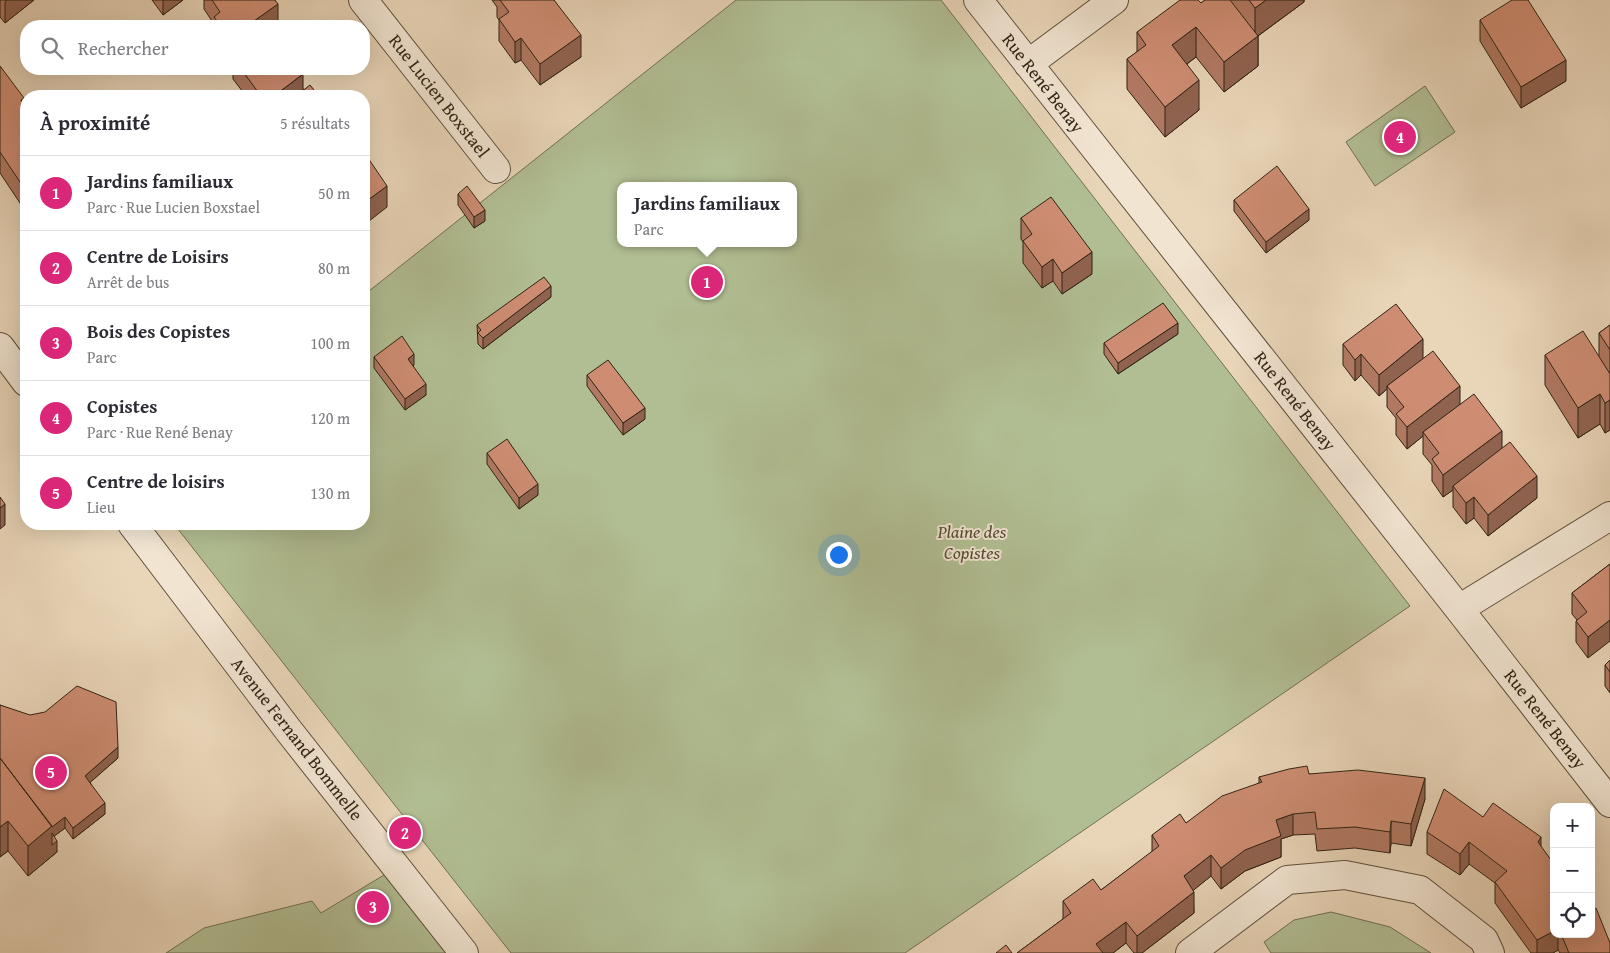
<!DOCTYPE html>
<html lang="fr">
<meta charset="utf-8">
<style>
:root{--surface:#fff;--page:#f2f2f3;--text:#2b2b33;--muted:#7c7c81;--line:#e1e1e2;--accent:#db2777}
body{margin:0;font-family:"Gentium Book Plus",serif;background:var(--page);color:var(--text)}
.controls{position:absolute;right:15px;bottom:15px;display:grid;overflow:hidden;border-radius:10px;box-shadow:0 5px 20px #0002}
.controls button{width:45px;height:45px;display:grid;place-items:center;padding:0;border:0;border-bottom:1px solid var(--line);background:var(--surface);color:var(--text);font:25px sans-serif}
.you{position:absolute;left:838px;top:554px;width:18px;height:18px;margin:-12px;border:4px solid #fff;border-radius:50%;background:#1a73e8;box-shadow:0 0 0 8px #1a73e833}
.badge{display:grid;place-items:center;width:32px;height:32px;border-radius:50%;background:var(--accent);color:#fff;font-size:16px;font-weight:700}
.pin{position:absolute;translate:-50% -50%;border:2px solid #fff;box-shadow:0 1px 5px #0006}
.popup{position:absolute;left:617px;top:182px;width:180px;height:65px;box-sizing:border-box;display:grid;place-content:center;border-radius:10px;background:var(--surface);filter:drop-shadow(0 1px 4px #0005);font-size:16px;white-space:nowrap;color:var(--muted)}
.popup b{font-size:19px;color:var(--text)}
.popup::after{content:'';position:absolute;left:50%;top:100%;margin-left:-10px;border:10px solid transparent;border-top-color:var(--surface)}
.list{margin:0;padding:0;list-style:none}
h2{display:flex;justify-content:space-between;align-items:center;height:65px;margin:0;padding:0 20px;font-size:21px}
h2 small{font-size:16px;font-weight:400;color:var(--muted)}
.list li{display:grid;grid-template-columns:32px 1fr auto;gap:15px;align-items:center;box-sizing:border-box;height:75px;padding:0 20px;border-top:1px solid var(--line)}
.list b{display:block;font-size:19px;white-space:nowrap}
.list p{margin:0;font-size:16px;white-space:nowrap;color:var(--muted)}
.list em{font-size:16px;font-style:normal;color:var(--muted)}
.icon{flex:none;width:28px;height:28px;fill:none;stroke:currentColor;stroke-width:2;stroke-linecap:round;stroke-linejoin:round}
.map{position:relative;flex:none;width:1610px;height:953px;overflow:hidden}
.search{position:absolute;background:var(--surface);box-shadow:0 5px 20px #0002;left:20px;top:20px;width:350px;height:55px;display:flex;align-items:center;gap:12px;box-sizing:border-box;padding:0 18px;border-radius:20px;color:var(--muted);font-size:19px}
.panel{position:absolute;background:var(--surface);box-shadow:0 5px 20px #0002;left:20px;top:90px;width:350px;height:440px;border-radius:20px}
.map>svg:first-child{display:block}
</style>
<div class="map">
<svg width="1610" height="953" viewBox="0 0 1610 953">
<rect width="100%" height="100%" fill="#e9d5b8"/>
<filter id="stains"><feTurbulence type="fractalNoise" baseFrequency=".004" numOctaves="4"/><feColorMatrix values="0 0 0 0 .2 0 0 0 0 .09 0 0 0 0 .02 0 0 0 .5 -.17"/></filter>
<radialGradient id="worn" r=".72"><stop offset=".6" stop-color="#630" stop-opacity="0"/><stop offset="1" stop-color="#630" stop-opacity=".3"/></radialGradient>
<path fill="#b1be93" stroke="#707054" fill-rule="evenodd" d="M736,0H941L1410,606L905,953H511L174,524H364V295ZM621,186H793V243H621Z
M1425,86L1455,132L1375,186L1346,142Z
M389,872L462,953H166L204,928L312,901L321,913Z
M1331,912L1390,927L1431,953H1271L1264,942L1294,920Z"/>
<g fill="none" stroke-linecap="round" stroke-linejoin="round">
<g stroke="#5e503d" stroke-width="30">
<path id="minor" d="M363,0L496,169
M978,0L1459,609L1610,803
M1028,64L1114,0
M0,347L26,382
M132,524L289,731L464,953
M1459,609L1610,516
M1190,953L1287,880L1345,875L1420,890L1484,940L1490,953"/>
</g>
<use href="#minor" stroke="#f1e4d1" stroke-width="28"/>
</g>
<path fill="#b17963" stroke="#2f2314" d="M0,0H34L5,23L0,17Z
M152,0H183L163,15Z
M204,0H275L278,25L276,26H214V24L204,9Z
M492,0H554L581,57L540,85L521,60L515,63L499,41V20L497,17V7Z
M1205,0H1304V2L1258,36V66L1224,92L1196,57L1187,64L1199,110L1165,137L1127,89V59L1137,52V32L1201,3Z
M1480,20L1566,81L1521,108L1480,41Z
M0,66L26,108V212L0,173Z
M233,69H299L303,90L319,96H246L233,79Z
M458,194L485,221L474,228L458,205Z
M1234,200L1309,220L1266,253L1234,211Z
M1021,218L1092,274L1062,294L1053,281L1042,288L1023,263V242L1021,239Z
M551,297L483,349L478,344L477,325Z
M1610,325V430L1605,433L1600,424L1578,438L1545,385V355L1599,356V333Z
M1178,334L1118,374L1104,354V343Z
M1343,344L1423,358L1460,405L1502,448L1537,498L1488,536L1474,518L1466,524L1453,507V490L1443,497L1432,481V465L1423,454V436L1407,449L1396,435V418L1387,407V389L1379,396L1361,375L1355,381L1343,365Z
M374,357L414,365L413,366L426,395L405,410L374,368Z
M587,375L645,419L623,435L587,386Z
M487,453L538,495L519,509L487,464Z
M1610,564L1588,658L1576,642V621L1577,620L1572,614V593Z
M1610,660V693L1605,686V665Z
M0,705L118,758L90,782L105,814L73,839L65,828L54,836L57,852L28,876L8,851L0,857Z
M1309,774L1425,799L1411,846L1391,843L1390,853L1355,848L1317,851L1315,834L1293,835L1281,839V857L1245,871L1221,889L1211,876L1193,890L1194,913L1142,953H1134L1126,943L1113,953H1017L1063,919V901L1101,890L1152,852V835L1186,823L1259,783V777Z
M1483,817L1541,847L1554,934H1591L1610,953H1560L1558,950L1553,953H1531L1495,903V883L1469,864L1460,875L1427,854V832Z"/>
<path fill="#906350" stroke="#2f2314" d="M7,0H34L5,23V2Z
M163,0H183L163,15Z
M1266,0H1304V2L1255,38V8Z
M278,4V25L276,26H247Z
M1196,27V57L1184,66L1172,45Z
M581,35V57L540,85V64Z
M1258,36V66L1224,92V62Z
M521,38V60L515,63V42Z
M1566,60V81L1521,108V87Z
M303,74V96H274Z
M1199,80V110L1165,137V107Z
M387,186V207L364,225V203Z
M1309,209V220L1266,253V242Z
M485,210V221L474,228V217Z
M1092,252V274L1062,294V273Z
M1053,259V281L1042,288V267Z
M551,286V297L483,349V338Z
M1178,323V334L1118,374V363Z
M1423,339V360L1387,386V389L1379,396V375Z
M414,354V365L408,370V359Z
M1361,354V375L1355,381V360Z
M426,384V395L405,410V399Z
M1460,386V407L1423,432V436L1407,449V427Z
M1600,394V424L1578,438V408Z
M1610,400V430L1605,433V403Z
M645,408V419L623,435V423Z
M1502,431V452L1453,486V490L1443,497V475Z
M1537,476V498L1488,536V515Z
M538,484V495L519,509V498Z
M1474,497V518L1466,524V503Z
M5,504V525L0,529V508Z
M1610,620V641L1588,658V637Z
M118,747V758L85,787V776Z
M1425,778V799L1411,846V824Z
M105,803V814L73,839V828Z
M1293,814V835L1281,839V857L1245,871L1221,889V868L1276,820Z
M65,817V828L52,838L57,841V852L28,876V846L52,826Z
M8,821V851L0,857V827Z
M1391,821V843L1390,853V832Z
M1541,837V859L1538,842Z
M1469,842V864L1460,875V854Z
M1211,855V876L1184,898V876Z
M1194,892V913L1142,953H1137V936Z
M1126,922V943L1113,953H1096V944Z
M1554,931V934H1558V950L1553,953H1537V940Z"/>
<path fill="#ce8d73" stroke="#2f2314" d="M212,0H275L278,4L247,26H221L214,17L220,12Z
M500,0H554L581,35L540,64L521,38L515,42L499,19L509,12Z
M1180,0H1198L1201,3L1205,0H1230L1258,36L1224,62L1196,27L1172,45L1199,80L1165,107L1127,59L1146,45L1137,32Z
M1249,0H1266L1255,8Z
M1512,0H1528L1566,60L1521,87L1480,20Z
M0,66L24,98L21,100L26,108V191L0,152Z
M241,69H299L303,74L274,96H261Z
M310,85L319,96H296Z
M364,152L387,186L364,203Z
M1277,166L1309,209L1266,242L1234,200Z
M467,186L485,210L474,217L458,194Z
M1051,197L1092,252L1062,273L1053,259L1042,267L1023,241L1032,234L1021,218Z
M544,277L551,286L483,338L478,333L481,330L477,325Z
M1163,303L1178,323L1118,363L1104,343Z
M1396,304L1423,339L1379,375L1361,354L1355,360L1343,344Z
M1610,325V350L1599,333Z
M1583,331L1610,374V400L1605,403L1600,394L1578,408L1545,355Z
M402,336L414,354L408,359L426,384L405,399L374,357Z
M1433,351L1460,386L1407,427L1396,414L1404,407L1387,386Z
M608,360L645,408L623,423L587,375Z
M1474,394L1502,431L1443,475L1432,459L1439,453L1423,432Z
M507,439L538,484L519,498L487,453Z
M1510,442L1537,476L1488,515L1474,497L1466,503L1453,486Z
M0,497L5,504L0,508Z
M1610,564V620L1588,637L1576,621L1587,612L1572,593Z
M1610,660V672L1605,665Z
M77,686L116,702L118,747L85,776L105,803L73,828L65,817L52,827L0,758V705L30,715L45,712Z
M0,758L52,826L28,846L8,821L0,827Z
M1307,766L1309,774L1358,770L1425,778L1411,824L1391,821L1390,832L1355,827L1317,829L1315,812L1293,814L1276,820L1281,836L1245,850L1221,868L1211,855L1184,876L1194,892L1137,936L1126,922L1096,944L1103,953H1017L1071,913L1063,901L1093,879L1101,890L1159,846L1152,835L1180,814L1186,823L1222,796L1262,782L1259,777L1289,769Z
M1444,789L1483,817L1493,803L1541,837L1538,842L1554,864V931L1537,940L1495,882L1507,871L1469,842L1460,854L1427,832Z
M52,833L57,841L52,845Z
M1596,908L1610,943V953H1569L1561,934H1591V911Z
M1006,945L1012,953H996Z"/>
<g text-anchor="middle" stroke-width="4" stroke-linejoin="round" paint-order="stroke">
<g font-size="18" fill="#2f2314" stroke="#f1e4d1">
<text transform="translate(1043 83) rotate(52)" y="6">Rue René Benay</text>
<text transform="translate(439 96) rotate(52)" y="6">Rue Lucien Boxstael</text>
<text transform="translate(1295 401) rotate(52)" y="6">Rue René Benay</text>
<text transform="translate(1545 719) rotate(52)" y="6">Rue René Benay</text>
<text transform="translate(297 739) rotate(52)" y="6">Avenue Fernand Bommelle</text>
</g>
<g font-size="18" font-style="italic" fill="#504a34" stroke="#f1e4d1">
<text x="972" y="538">Plaine des<tspan x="972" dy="21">Copistes</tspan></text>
</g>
</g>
<rect width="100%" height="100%" filter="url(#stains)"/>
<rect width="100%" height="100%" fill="url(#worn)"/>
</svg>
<div class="controls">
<button>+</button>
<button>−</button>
<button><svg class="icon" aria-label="locate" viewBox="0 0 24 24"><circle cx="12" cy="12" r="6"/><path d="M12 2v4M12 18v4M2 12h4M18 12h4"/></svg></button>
</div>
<div class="you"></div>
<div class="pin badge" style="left:707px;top:282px">1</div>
<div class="popup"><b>Jardins familiaux</b>Parc</div>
<div class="pin badge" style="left:405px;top:833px">2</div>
<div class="pin badge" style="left:373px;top:907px">3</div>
<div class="pin badge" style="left:1400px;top:137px">4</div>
<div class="pin badge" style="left:51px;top:772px">5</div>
<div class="search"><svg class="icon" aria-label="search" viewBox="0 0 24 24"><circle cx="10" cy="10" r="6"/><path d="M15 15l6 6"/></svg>Rechercher</div>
<section class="panel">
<h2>À proximité<small>5 résultats</small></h2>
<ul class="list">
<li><span class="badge">1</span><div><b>Jardins familiaux</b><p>Parc · Rue Lucien Boxstael</p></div><em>50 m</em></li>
<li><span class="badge">2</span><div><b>Centre de Loisirs</b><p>Arrêt de bus</p></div><em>80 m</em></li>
<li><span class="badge">3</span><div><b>Bois des Copistes</b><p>Parc</p></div><em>100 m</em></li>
<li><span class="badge">4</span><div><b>Copistes</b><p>Parc · Rue René Benay</p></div><em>120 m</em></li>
<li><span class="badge">5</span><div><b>Centre de loisirs</b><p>Lieu</p></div><em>130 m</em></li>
</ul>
</section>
</div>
